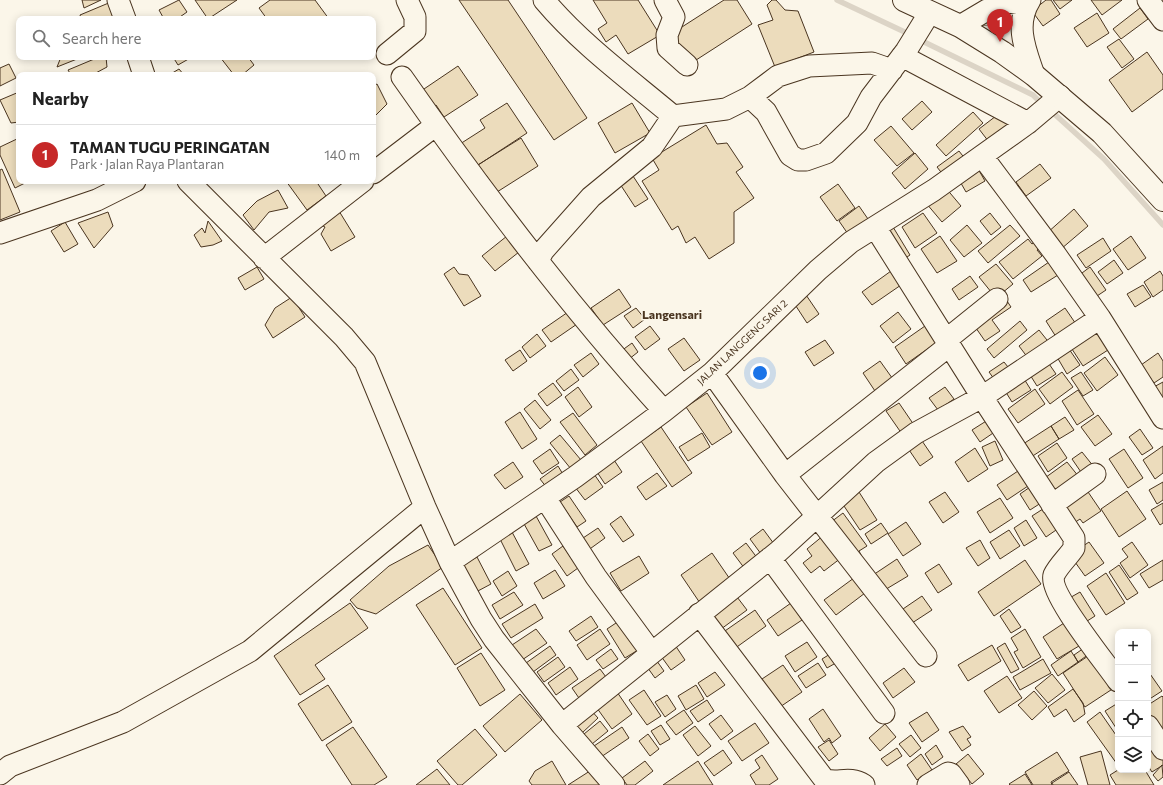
<!DOCTYPE html>
<meta charset="utf-8">
<style>
:root{--surface:#fff;--page:#f2f2f2;--text:#222;--muted:#767676;--line:#e0e0e0;--accent:#c62828}
body{margin:0;font-family:Commissioner,sans-serif;background:var(--page);color:var(--text)}
.controls{position:absolute;right:12px;bottom:12px;display:grid;overflow:hidden;border-radius:8px;box-shadow:0 2px 10px #0003}
.controls button{width:36px;height:36px;display:grid;place-items:center;padding:0;border:0;border-bottom:1px solid var(--line);background:var(--surface);color:var(--text);font:20px sans-serif}
.you{position:absolute;left:760px;top:373px;width:14px;height:14px;margin:-10px;border:3px solid #fff;border-radius:50%;background:#1a73e8;box-shadow:0 0 0 6px #1a73e833}
.badge{display:grid;place-items:center;width:26px;height:26px;border-radius:50%;background:var(--accent);color:#fff;font-size:13px;font-weight:700}
.pin{position:absolute;translate:-50% -33px;filter:drop-shadow(0 1px 2px #0008)}
.pin::after{content:'';position:absolute;top:21px;width:14px;height:12px;background:inherit;clip-path:polygon(0 0,100% 0,50% 100%)}
.list{margin:0;padding:0;list-style:none}
h2{display:flex;justify-content:space-between;align-items:center;height:52px;margin:0;padding:0 16px;font-size:17px}
h2 small{font-size:13px;font-weight:400;color:var(--muted)}
.list li{display:grid;grid-template-columns:26px 1fr auto;gap:12px;align-items:center;box-sizing:border-box;height:60px;padding:0 16px;border-top:1px solid var(--line)}
.list b{display:block;font-size:15px;white-space:nowrap}
.list p{margin:0;font-size:13px;white-space:nowrap;color:var(--muted)}
.list em{font-size:13px;font-style:normal;color:var(--muted)}
.icon{flex:none;width:22px;height:22px;fill:none;stroke:currentColor;stroke-width:2;stroke-linecap:round;stroke-linejoin:round}
.map{position:relative;flex:none;width:1163px;height:785px;overflow:hidden}
.search{position:absolute;background:var(--surface);box-shadow:0 2px 10px #0003;left:16px;top:16px;width:360px;height:44px;display:flex;align-items:center;gap:10px;box-sizing:border-box;padding:0 14px;border-radius:8px;color:var(--muted);font-size:15px}
.panel{position:absolute;background:var(--surface);box-shadow:0 2px 10px #0003;left:16px;top:72px;width:360px;height:112px;border-radius:8px}
.map>svg:first-child{display:block}
</style>
<div class="map">
<svg width="1163" height="785" viewBox="0 0 1163 785">
<rect width="100%" height="100%" fill="#fbf6e9"/>
<path fill="#ede6d9" stroke="#887966" d="M1012,21L1025,58L970,28Z"/>
<g fill="none" stroke-linecap="round" stroke-linejoin="round">
<path stroke="#dcd4c6" stroke-width="5.5" d="M837,0L911,35
M918,39L1033,95L1043,105
M1050,110L1104,159L1163,225"/>
</g>
<path fill="#ecdcbc" stroke="#4a3520" d="M82,0H101L84,8Z
M179,0L187,12L177,19H164L159,10Z
M195,0H237L208,19Z
M270,0H315L329,19H267L259,8Z
M459,0H508L587,118L554,140Z
M593,0H638L660,35L628,54L616,35L606,42L598,29L607,23Z
M724,0H737L752,24L693,62L671,34Z
M772,0H776L785,10L798,11L814,52L775,67L758,25L773,20L767,5Z
M1046,0H1051L1060,14L1043,26L1032,11Z
M1053,0H1072L1060,9Z
M1091,0H1122L1102,15Z
M111,2L115,19H81L80,15Z
M1140,8L1148,19L1121,39L1113,29Z
M1097,13L1109,33L1087,47L1074,28Z
M1119,39L1134,59L1122,68L1107,47Z
M1147,52L1163,75V89L1132,112L1109,80Z
M61,57H82L57,67Z
M99,57H106L107,67L92,75H71L68,70Z
M173,57H192L178,65Z
M220,57H248L254,65L242,75H234Z
M9,64L16,78L0,86V68Z
M458,66L478,95L444,117L436,105L432,108L421,91Z
M179,69L184,75H169Z
M377,84L387,104L374,117L373,86Z
M19,92V122L11,123L0,100Z
M922,101L932,112L912,130L902,119Z
M507,103L527,133L475,167L460,144L485,128L480,120Z
M632,103L650,133L615,153L598,123Z
M973,112L983,123L946,156L936,145Z
M1003,115L1009,123L1004,127L992,146L979,129L996,116L998,119Z
M706,125L717,144L727,143L743,167L736,172L754,198L734,212V243L709,259L695,237L686,243L678,226L672,230L642,181L659,170L652,158Z
M891,126L914,153L897,166L874,140Z
M19,138V181H29L15,188L0,155V147Z
M521,138L538,166L497,192L486,175L480,178L473,168Z
M959,151L966,160L944,176L937,167Z
M915,153L928,169L905,189L892,173Z
M1040,164L1051,178L1026,196L1016,182Z
M977,167L985,181L966,192L958,178Z
M2,169L20,212L0,220V170Z
M633,176L648,199L635,207L620,184Z
M286,181H316L326,196L307,210Z
M838,184L855,208L837,221L820,197Z
M945,187L961,206L942,222L926,203Z
M278,190L288,208L269,212L254,230L243,215L257,201Z
M859,206L868,219L848,234L839,221Z
M1074,209L1088,226L1061,249L1047,233Z
M339,211L355,237L331,251L321,234L325,227L319,224Z
M108,212L113,226L94,248L78,223Z
M923,213L937,233L915,248L902,227Z
M990,213L1001,227L991,235L980,221Z
M208,221L222,241L213,245L201,247L194,235L202,228L205,233Z
M65,222L78,244L64,252L51,231Z
M890,222L910,255L901,261L881,228Z
M967,225L982,243L964,257L950,240Z
M1010,225L1020,236L988,263L978,251Z
M507,236L519,252L495,271L482,256Z
M940,236L957,261L937,273L921,249Z
M1131,236L1146,258L1128,270L1113,249Z
M1103,238L1111,251L1086,268L1077,255Z
M1028,239L1032,244L1037,240L1042,246L1037,250L1042,256L1013,279L999,262Z
M1114,260L1123,273L1107,284L1098,272Z
M1049,262L1058,275L1031,292L1023,280Z
M996,264L1013,284L996,298L979,277Z
M257,267L264,279L245,290L238,278Z
M454,267L459,274L468,275L481,296L464,306L444,274Z
M1090,267L1106,290L1094,298L1078,276Z
M891,271L901,285L872,305L862,292Z
M1160,271L1163,276V290L1153,297L1144,282Z
M970,276L978,287L959,300L952,289Z
M1143,285L1151,297L1135,307L1127,294Z
M619,289L631,307L603,325L591,308Z
M804,292L819,314L807,323L792,300Z
M292,297L305,317L273,338L265,325L275,308Z
M1005,298L1011,307L992,320L1000,331L985,341L971,321Z
M636,308L645,319L633,328L624,316Z
M1065,308L1078,327L1058,340L1046,321Z
M571,310L580,322L551,342L542,330Z
M898,312L911,329L893,343L880,326Z
M1020,321L1027,330L994,358L987,349Z
M650,326L660,339L645,350L635,337Z
M925,326L936,343L906,364L895,347Z
M1094,329L1108,350L1083,366L1070,346Z
M1039,330L1051,345L1031,362L1019,346Z
M537,334L546,346L530,358L522,347Z
M684,338L700,360L684,371L668,349Z
M825,340L834,353L814,366L805,352Z
M632,343L638,352L624,363L617,354Z
M1069,349L1080,365L1067,374L1057,357Z
M520,350L527,361L513,371L505,360Z
M591,353L599,364L583,377L574,365Z
M1158,353L1163,361V377L1154,383L1141,365Z
M1105,357L1118,375L1097,391L1084,373Z
M1045,358L1056,374L1037,386L1027,370Z
M880,361L895,382L877,394L863,373Z
M1004,362L1012,372L997,383L989,372Z
M571,369L579,380L564,391L556,381Z
M1062,372L1073,387L1050,404L1039,389Z
M1081,372L1093,390L1083,396L1071,378Z
M1021,374L1031,390L1012,402L1002,386Z
M1163,382V403L1150,389Z
M553,383L562,395L547,406L538,394Z
M578,387L592,407L579,417L565,397Z
M945,387L954,399L938,410L929,398Z
M1035,389L1045,404L1018,423L1008,409Z
M1078,390L1094,414L1077,425L1062,401Z
M707,393L732,432L712,445L686,407Z
M535,400L551,420L540,429L524,409Z
M899,403L914,425L902,434L886,411Z
M520,412L537,439L522,449L505,422Z
M573,413L597,445L585,455L560,422Z
M1098,415L1112,434L1095,446L1081,427Z
M1065,417L1074,430L1059,439L1051,426Z
M991,418L999,429L980,442L972,430Z
M1051,426L1059,439L1028,459L1020,446Z
M661,427L692,473L672,487L641,441Z
M1140,429L1153,448L1142,455L1129,437Z
M702,433L710,447L688,461L679,447Z
M560,435L581,460L571,469L550,443Z
M918,435L933,457L920,466L905,444Z
M995,441L1003,460L990,466L982,447Z
M1057,443L1067,458L1048,472L1038,456Z
M1163,446V473L1155,479L1143,460Z
M975,448L988,469L968,482L955,462Z
M550,449L559,463L542,474L533,461Z
M1124,449L1143,478L1128,488L1109,459Z
M1082,452L1094,467L1083,475L1072,459Z
M614,460L622,472L605,484L597,472Z
M513,462L523,477L505,489L494,475Z
M1067,462L1079,477L1054,496L1042,480Z
M558,466L564,476L547,488L540,479Z
M1021,469L1031,484L1007,500L997,485Z
M657,473L667,486L646,500L637,487Z
M594,474L603,487L585,500L575,487Z
M1163,482V500L1157,504L1149,490Z
M1033,485L1044,501L1030,510L1020,494Z
M1084,486L1101,511L1083,523L1080,519L1071,525L1060,508Z
M1127,491L1146,519L1119,537L1101,509Z
M859,492L877,520L860,530L842,503Z
M945,492L959,512L943,523L929,502Z
M569,496L586,521L577,527L560,502Z
M1000,498L1013,518L990,533L977,512Z
M1163,503V523L1160,525L1151,510Z
M1046,507L1059,528L1046,537L1032,516Z
M843,513L867,546L859,551L861,555L856,559L831,522Z
M536,516L552,545L539,551L523,522Z
M621,516L634,535L623,542L610,524Z
M1026,520L1037,538L1024,546L1014,528Z
M906,522L921,544L903,556L888,534Z
M881,523L888,533L871,544L865,534Z
M598,528L605,538L587,551L580,540Z
M763,529L777,548L764,558L750,539Z
M1009,530L1020,546L1000,559L990,542Z
M512,532L529,564L516,571L500,539Z
M824,535L841,558L824,571L820,566L811,573L803,563L812,556L807,549Z
M980,540L990,558L978,566L966,548Z
M1089,542L1104,563L1085,576L1070,555Z
M1132,542L1148,565L1130,578L1120,563L1128,557L1122,549Z
M746,543L761,563L748,573L733,553Z
M428,545L443,567L376,614L357,608L350,600L389,566Z
M563,546L578,568L567,576L552,554Z
M712,553L734,585L702,606L681,575Z
M639,556L649,573L621,591L610,573Z
M477,557L491,584L476,592L462,565Z
M897,559L908,576L883,591L873,575Z
M1025,560L1041,584L994,616L978,592Z
M1163,560V580L1149,588L1140,574Z
M939,564L952,584L938,593L925,573Z
M1119,565L1138,593L1127,600L1109,572Z
M555,570L565,586L543,599L534,583Z
M508,571L517,586L502,596L493,581Z
M1106,573L1125,603L1106,615L1087,586Z
M858,575L869,590L836,615L824,600Z
M443,588L482,648L455,665L416,605Z
M514,592L523,605L500,619L492,605Z
M1080,592L1095,616L1081,625L1066,600Z
M734,593L747,610L717,632L704,615Z
M922,596L932,610L909,625L900,611Z
M350,603L368,628L315,665L325,679L300,695L274,656Z
M791,603L802,620L778,636L767,620Z
M535,604L543,618L511,638L502,624Z
M1009,609L1021,627L1011,633L1000,616Z
M755,610L766,626L734,649L722,633Z
M591,616L598,627L576,641L569,631Z
M619,621L638,650L625,658L607,629Z
M1064,623L1079,646L1057,659L1043,637Z
M536,629L547,643L522,660L512,645Z
M600,629L610,644L587,660L577,645Z
M1025,629L1041,657L1023,668L1014,652L1018,650L1011,638Z
M673,642L685,660L671,670L658,652Z
M807,642L817,657L795,672L785,656Z
M1005,643L1019,669L1011,673L997,648Z
M992,645L1001,661L968,681L958,665Z
M550,646L556,655L533,672L526,663Z
M1084,648L1089,654L1078,662L1074,655Z
M611,649L618,659L603,669L596,660Z
M835,651L841,660L827,668L822,659Z
M1071,651L1078,662L1058,676L1051,665Z
M1094,652L1117,686L1085,707L1063,673Z
M481,653L505,690L480,706L457,668Z
M558,657L565,667L544,682L537,672Z
M654,657L664,671L655,678L645,664Z
M1043,659L1051,673L1020,690L1013,677Z
M818,663L826,675L806,688L798,676Z
M783,665L802,692L777,709L759,681Z
M570,667L578,679L556,695L548,683Z
M904,668L915,682L893,698L883,683Z
M600,669L609,681L581,701L572,688Z
M1148,671L1162,691L1148,700Z
M715,672L725,685L707,697L698,683Z
M1052,674L1065,690L1048,703L1035,688Z
M1007,676L1022,698L999,713L984,691Z
M328,685L352,722L322,741L298,704Z
M696,685L704,699L686,710L678,696Z
M615,689L632,714L612,729L594,704Z
M1073,689L1083,703L1085,714L1074,722L1066,709L1054,717L1048,707Z
M644,690L661,716L647,725L629,700Z
M1034,691L1047,706L1032,720L1018,705Z
M520,694L542,720L505,752L483,726Z
M667,695L676,709L665,717L655,702Z
M1162,696L1163,697V732L1148,716V705Z
M707,700L714,711L698,722L690,711Z
M1118,703V731L1105,711Z
M589,708L598,718L582,733L573,723Z
M823,709L841,736L832,743L829,738L824,742L809,719Z
M684,710L693,723L676,735L666,722Z
M927,712L939,730L922,742L909,723Z
M1100,712L1118,738V763L1117,764L1087,722Z
M721,715L733,731L721,740L709,724Z
M600,721L608,731L592,744L584,734Z
M755,723L769,743L742,761L728,741Z
M885,724L896,737L880,751L869,738Z
M661,725L670,739L660,745L651,731Z
M695,726L711,746L698,756L683,735Z
M963,726L971,737L967,739L971,745L962,751L949,732Z
M353,727L387,777L374,785H352L326,745Z
M622,727L629,738L601,757L594,746Z
M475,729L497,755L462,785H458L437,761Z
M648,734L659,749L650,756L639,741Z
M911,735L921,748L910,757L899,744Z
M829,740L838,754L829,761L818,747Z
M936,745L943,757L932,765L925,754Z
M1158,746L1163,753V765L1152,772L1148,766V750Z
M897,748L902,756L887,766L881,759Z
M723,750L732,763L714,776L704,763Z
M1101,751L1110,785H1088L1080,757Z
M1057,752L1069,771L1051,782L1052,785H1033L1025,772Z
M921,754L932,770L917,780L907,765Z
M968,754L984,774L972,784L956,764Z
M762,755L778,779L769,785H756L750,775L760,768L755,760Z
M552,761L566,785H532L529,781L535,771Z
M645,761L653,771L635,785H627L622,778Z
M698,761L713,785H663Z
M1162,765L1163,777L1158,781L1153,775Z
M437,769L450,785H416Z
M593,769L608,785H568Z
M1118,770H1145L1154,785H1116L1110,775Z
M1069,772L1078,785H1053L1052,783Z
M1025,774L1032,785H1010L1009,784Z"/>
<g fill="none" stroke-linecap="round" stroke-linejoin="round">
<g stroke="#4a3520" stroke-width="23">
<path id="minor" d="M118,0L125,19
M544,0C581,44 629,79 673,116
M665,0L674,17L667,35L668,48L687,65
M1030,0C1014,25 1026,51 1034,75
M1148,0L1163,20
M960,26L987,10L1008,2L1027,5
M387,54L415,31V17L407,0
M902,56L1028,123
M138,57L144,75
M402,77C483,193 569,306 664,411
M750,97L778,76L809,66L872,63L892,70
M982,156L1056,255L1100,318L1163,418
M373,173L436,125
M188,181L344,337L365,362L425,507L450,562L481,619L494,639L562,725L614,785
M875,227L982,397L1074,538V548C1069,556 1058,566 1054,575C1048,593 1106,663 1118,681
M0,233L97,200L135,181
M264,258L363,181
M538,261L543,251L591,197L652,147L673,116L726,109L750,97L766,112L790,155L798,160H806L826,153L857,123L871,97L906,51L930,12
M946,340L997,299
M712,373L785,475L926,656
M785,475L950,345
M545,498L596,577L651,652
M1052,505L1095,474
M770,558L884,713
M450,562L575,477L664,411L712,373L818,270L851,242L934,190L1028,123L1060,96
M699,614L824,779C837,785 848,775 864,785
M562,725L779,551L876,462L916,433L982,397L1100,318
M1148,726L1163,749
M0,774L10,766L123,722L250,651L425,507
M928,785L948,773L951,774L959,785"/>
</g>
<g stroke="#4a3520" stroke-width="24">
<path id="major" d="M904,0L960,26L1002,52L1034,75L1102,133L1163,200"/>
</g>
<use href="#minor" stroke="#fbf6e9" stroke-width="21"/>
<use href="#major" stroke="#fbf6e9" stroke-width="22"/>
</g>
<g text-anchor="middle" stroke-width="3" stroke-linejoin="round" paint-order="stroke">
<g font-size="10" fill="#4a3520" stroke="#fbf6e9">
<text transform="translate(742 342) rotate(-43)" y="4">JALAN LANGGENG SARI 2</text>
</g>
<g font-size="12" font-weight="bold" fill="#4a3520" stroke="#fbf6e9">
<text x="672" y="319">Langensari</text>
</g>
</g>
</svg>
<div class="controls">
<button>+</button>
<button>−</button>
<button><svg class="icon" aria-label="locate" viewBox="0 0 24 24"><circle cx="12" cy="12" r="6"/><path d="M12 2v4M12 18v4M2 12h4M18 12h4"/></svg></button>
<button><svg class="icon" aria-label="layers" viewBox="0 0 24 24"><path d="M12 4l9 5-9 5-9-5zM3 14l9 5 9-5"/></svg></button>
</div>
<div class="you"></div>
<div class="pin badge" style="left:1000px;top:42px">1</div>
<div class="search"><svg class="icon" aria-label="search" viewBox="0 0 24 24"><circle cx="10" cy="10" r="6"/><path d="M15 15l6 6"/></svg>Search here</div>
<section class="panel">
<h2>Nearby<small></small></h2>
<ul class="list">
<li><span class="badge">1</span><div><b>TAMAN TUGU PERINGATAN</b><p>Park · Jalan Raya Plantaran</p></div><em>140 m</em></li>
</ul>
</section>
</div>
